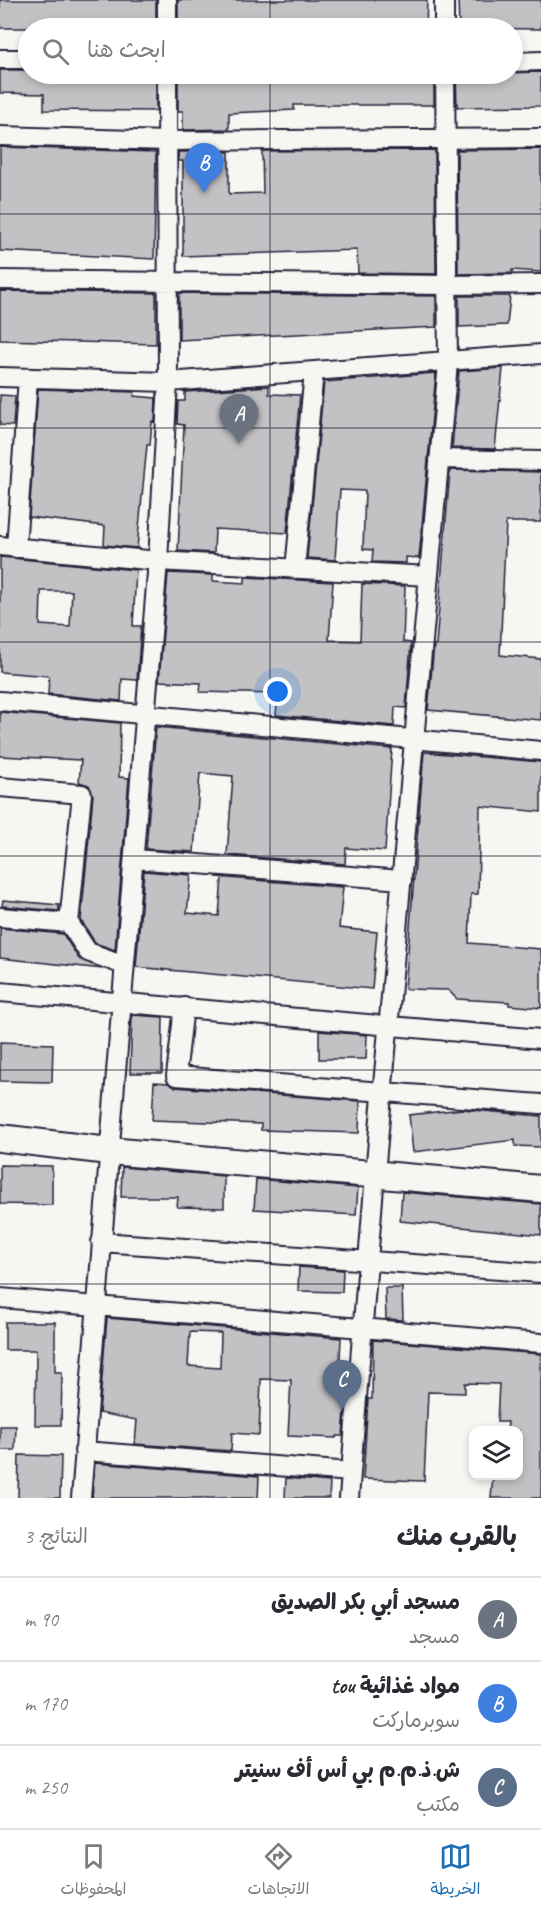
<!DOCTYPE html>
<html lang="ar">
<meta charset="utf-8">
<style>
:root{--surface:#fff;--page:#f7f7f7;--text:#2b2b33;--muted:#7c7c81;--line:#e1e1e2;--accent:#1f6fb2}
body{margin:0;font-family:Caveat,"Playpen Sans Arabic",sans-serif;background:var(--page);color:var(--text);direction:rtl}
.controls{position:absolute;right:18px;bottom:18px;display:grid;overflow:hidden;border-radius:12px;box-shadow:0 3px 9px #0003}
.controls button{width:54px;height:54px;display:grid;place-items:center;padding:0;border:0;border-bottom:2px solid var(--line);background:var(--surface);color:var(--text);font:30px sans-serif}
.you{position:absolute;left:278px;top:692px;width:21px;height:21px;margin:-15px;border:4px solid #fff;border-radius:50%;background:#1a73e8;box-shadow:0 0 0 9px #1a73e833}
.badge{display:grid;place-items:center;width:39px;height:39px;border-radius:50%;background:var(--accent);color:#fff;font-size:20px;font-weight:700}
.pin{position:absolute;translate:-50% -50px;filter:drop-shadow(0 2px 3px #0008)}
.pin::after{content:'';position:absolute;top:32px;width:21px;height:18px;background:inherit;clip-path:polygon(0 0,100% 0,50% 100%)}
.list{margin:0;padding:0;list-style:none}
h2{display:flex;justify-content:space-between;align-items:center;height:78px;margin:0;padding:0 24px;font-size:26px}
h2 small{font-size:20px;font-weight:400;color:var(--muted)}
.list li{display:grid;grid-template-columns:39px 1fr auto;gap:18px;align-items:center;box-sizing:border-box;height:84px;padding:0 24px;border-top:2px solid var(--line)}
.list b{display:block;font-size:22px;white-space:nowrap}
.list p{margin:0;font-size:20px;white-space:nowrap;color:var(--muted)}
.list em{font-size:20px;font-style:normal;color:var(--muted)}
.icon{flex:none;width:33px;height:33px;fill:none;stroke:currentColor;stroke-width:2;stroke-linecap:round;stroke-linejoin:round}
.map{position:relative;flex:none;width:541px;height:1498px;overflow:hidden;direction:ltr}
.search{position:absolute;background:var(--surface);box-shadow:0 3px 9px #0003;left:18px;right:18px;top:18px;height:66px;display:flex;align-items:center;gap:15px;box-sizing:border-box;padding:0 21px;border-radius:33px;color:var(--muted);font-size:22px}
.sheet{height:330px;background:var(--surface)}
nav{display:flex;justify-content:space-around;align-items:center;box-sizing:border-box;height:84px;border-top:2px solid var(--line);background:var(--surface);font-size:16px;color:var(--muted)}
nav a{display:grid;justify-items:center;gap:3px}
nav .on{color:var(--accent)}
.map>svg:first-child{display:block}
</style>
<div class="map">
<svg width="541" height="1498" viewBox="0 0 541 1498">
<rect width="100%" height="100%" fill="#f6f6f2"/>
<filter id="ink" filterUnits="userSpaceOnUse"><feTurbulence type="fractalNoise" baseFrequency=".0167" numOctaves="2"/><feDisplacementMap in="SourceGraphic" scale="12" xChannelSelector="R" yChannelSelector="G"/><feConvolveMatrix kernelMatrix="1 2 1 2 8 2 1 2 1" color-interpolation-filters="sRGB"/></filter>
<g filter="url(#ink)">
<path fill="#c2c2c4" stroke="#22223b" stroke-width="1.5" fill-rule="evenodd" d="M0,0H156V28H0Z
M178,0H427L426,28H388V22H338V28H178Z
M458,0H541V29L459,28Z
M0,70H28V74H156V111L44,110V94L0,93Z
M541,72V106L457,107L456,74Z
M178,74H434V105H294V110L229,113V129L183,130V111H178Z
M0,147L156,152L154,259L0,251Z
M541,149V272L512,270V273L458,274L457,150Z
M435,150L436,274L358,273L357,250L183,256V161H179L178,152H229V194L263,193L262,151Z
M0,291L156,293V344L0,340Z
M179,293L436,296V327L179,340Z
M459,296H510L507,325L459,327Z
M503,368L495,449L452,448L459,371Z
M436,373L419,558L406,557V563L372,562L373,550L363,549L365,491L340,490L335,560L307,558L324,382Z
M269,386V394L300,395L287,533L215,529L214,553L178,551L184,425L177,424L178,401H185V392Z
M38,389L135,392L134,396L156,398L155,422L152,421L150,445H147L137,548L104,545L105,526L29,517Z
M0,395L15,396L13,426L0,425Z
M450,470L541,472V522H506L500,655L541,659V720L428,710L434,645H436Z
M0,557L136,570L133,626H141L137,680L122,679L121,701L48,694L49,676L0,672ZM41,591H72L70,627L40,625Z
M168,573L213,575V581L245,583V577L333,582L329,640L360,641L362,584L405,586L403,642L411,643L406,708L395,707L394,726L276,715L278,694L200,692L201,683L159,681Z
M0,712L120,723L119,777L129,778L115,950L95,943L81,920L93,795L89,785L79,782L81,760L0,756Z
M156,727L392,749L385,851L346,848L345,864L227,855L233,776L200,773L194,852L146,849Z
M424,752L541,762V812L480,806L478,894H471L469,943L541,949V1008L509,1005V1002L457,999L448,990L405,989Z
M144,871L191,875L187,913L219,916L222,877H216L343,887L339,928L377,932L372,989L136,967Z
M3,900L59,905V911L2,906Z
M0,928L63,934L79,959L103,969L0,958Z
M132,1015L163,1017L162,1073H130Z
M319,1031L367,1035L366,1059H319Z
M0,1042L53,1044L52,1082L0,1081Z
M154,1082L168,1083L175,1087L360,1101L359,1133L261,1130V1124L152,1120Z
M462,1109L541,1116V1147L515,1146V1140L413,1152L409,1115Z
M0,1165L52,1166V1205L0,1204Z
M122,1167L224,1176V1208L177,1207L178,1197H121Z
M256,1179L358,1188L356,1215L254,1209Z
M402,1192L541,1204V1235L400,1221Z
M299,1267L343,1270L342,1292L298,1291Z
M385,1288H402L403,1320L386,1319Z
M107,1318L341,1338L338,1398H346L343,1436H336V1438L288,1436L291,1380L261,1379L259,1435L232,1433L231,1451L135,1444L137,1420L99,1413ZM190,1332L221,1333L220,1368L188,1366Z
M5,1322H55V1372H62L61,1425H35L36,1350H5Z
M373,1340L541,1354V1498H491L493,1476H519V1431H507L508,1422H497L499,1384L465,1383V1393L428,1392L424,1481L363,1479L368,1399H372Z
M0,1426H16L15,1450H0Z
M19,1455L61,1456L60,1498H18Z
M95,1463L259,1476L258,1498H92Z
M286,1478L330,1482L329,1498H285Z"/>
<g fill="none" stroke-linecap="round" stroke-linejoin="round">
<g stroke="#22223b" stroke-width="22">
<path id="street" d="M167,0V28
M444,0V28
M0,59H28
M512,62L541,61
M0,136L167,141L541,138
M0,280L447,285L541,284
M0,377L168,382L541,354
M439,459L541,461
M0,546L158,561L429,576
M16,548L28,378
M295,569L314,372
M0,701L541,751
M0,787L82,794L69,923L0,917
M134,859L402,880
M69,923L88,952L124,965
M0,992L541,1039
M184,1007L176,1076L541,1104
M101,1242L541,1273
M0,1298L541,1343
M84,1451L351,1472
M81,1498L158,561L168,382L167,74
M349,1498L375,1174L448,363L445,74"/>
</g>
<g stroke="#22223b" stroke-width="30">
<path id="secondary" d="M0,1138L109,1151L541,1189"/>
</g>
<use href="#street" stroke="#f6f6f2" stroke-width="18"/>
<use href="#secondary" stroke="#f6f6f2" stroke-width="26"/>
</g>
</g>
<path fill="none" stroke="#22223b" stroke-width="1.5" stroke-opacity="0.55" d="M270,0V28M270,74V1498M0,214H541M0,428H541M0,642H541M0,856H541M0,1070H541M0,1284H541"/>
</svg>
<div class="controls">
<button><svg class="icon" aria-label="layers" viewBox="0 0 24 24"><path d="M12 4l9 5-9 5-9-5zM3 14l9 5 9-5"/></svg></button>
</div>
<div class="you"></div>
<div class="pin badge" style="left:239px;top:444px;background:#6b7280">A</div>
<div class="pin badge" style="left:204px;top:193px;background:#3f7fe0">B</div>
<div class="pin badge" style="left:342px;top:1410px;background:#5c6f8a">C</div>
<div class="search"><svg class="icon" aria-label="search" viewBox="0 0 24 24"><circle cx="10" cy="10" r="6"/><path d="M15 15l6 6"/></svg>ابحث هنا</div>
</div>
<section class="sheet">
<h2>بالقرب منك<small>النتائج: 3</small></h2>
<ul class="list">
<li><span class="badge" style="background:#6b7280">A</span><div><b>مسجد أبي بكر الصديق</b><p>مسجد</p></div><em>90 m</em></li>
<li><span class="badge" style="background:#3f7fe0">B</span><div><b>مواد غذائية tou</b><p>سوبرماركت</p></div><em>170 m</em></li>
<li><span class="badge" style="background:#5c6f8a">C</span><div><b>ش.ذ.م.م بي أس أف سنيتر</b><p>مكتب</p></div><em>250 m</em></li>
</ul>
</section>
<nav>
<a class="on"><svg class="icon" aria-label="map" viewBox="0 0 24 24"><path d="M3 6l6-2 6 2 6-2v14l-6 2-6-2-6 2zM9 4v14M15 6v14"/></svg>الخريطة</a>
<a><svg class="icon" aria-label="directions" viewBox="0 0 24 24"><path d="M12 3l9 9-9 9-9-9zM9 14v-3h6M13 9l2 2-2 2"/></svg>الاتجاهات</a>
<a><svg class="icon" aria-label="saved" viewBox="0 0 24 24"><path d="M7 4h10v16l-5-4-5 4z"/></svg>المحفوظات</a>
</nav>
